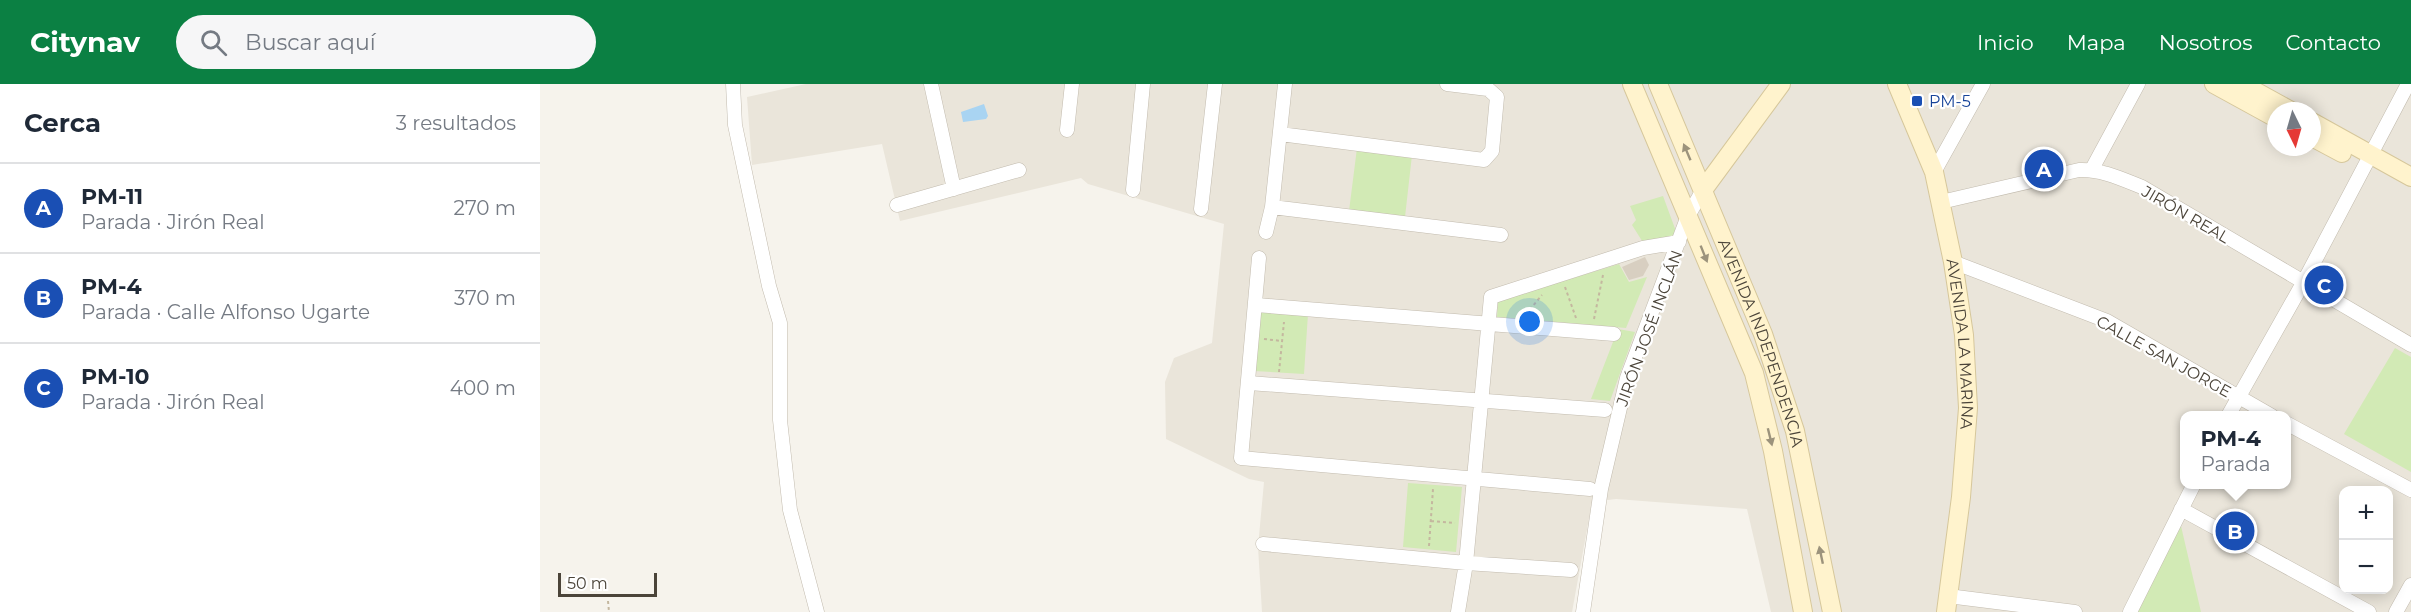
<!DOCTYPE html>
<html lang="es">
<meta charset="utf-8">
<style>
:root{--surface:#fff;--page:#f6f6f7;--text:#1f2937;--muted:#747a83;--line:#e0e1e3;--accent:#0b8043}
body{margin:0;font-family:Montserrat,sans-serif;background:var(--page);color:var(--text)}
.controls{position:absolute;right:18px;bottom:18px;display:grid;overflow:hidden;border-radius:12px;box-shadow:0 3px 15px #0003}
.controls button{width:54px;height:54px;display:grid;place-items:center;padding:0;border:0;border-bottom:2px solid var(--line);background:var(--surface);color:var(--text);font:30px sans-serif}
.compass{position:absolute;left:1727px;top:18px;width:54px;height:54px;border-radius:50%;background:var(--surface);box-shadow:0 3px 15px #0003;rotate:175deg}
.scale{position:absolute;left:18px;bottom:15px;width:99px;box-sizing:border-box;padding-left:6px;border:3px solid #4b4439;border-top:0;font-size:16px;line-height:21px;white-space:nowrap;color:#4b4439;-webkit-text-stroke:4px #fff;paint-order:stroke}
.you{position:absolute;left:990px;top:238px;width:21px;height:21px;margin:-15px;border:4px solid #fff;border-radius:50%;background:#1a73e8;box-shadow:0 0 0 9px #1a73e833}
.badge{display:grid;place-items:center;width:39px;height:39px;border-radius:50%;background:var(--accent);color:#fff;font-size:20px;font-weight:700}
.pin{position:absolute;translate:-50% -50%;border:3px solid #fff;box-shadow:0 2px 6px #0006}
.popup{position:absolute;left:1640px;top:327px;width:111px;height:78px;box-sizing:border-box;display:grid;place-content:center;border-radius:12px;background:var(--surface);filter:drop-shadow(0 2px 4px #0005);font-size:20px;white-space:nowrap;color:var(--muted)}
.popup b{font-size:22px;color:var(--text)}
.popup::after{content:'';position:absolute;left:50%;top:100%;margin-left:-12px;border:12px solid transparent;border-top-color:var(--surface)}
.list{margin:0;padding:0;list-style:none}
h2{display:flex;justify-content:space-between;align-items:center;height:78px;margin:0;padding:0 24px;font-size:26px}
h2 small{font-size:20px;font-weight:400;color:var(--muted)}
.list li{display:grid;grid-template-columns:39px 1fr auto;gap:18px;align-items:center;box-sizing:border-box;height:90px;padding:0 24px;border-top:2px solid var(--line)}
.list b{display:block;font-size:22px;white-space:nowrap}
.list p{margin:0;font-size:20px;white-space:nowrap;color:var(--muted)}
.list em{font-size:20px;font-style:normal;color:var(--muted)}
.icon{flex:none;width:33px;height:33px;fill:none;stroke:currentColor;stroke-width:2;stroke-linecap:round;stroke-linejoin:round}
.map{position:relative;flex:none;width:1871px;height:528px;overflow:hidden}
header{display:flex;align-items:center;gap:36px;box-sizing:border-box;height:84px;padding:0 30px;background:var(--accent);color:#fff}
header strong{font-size:28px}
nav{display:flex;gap:33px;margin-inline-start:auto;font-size:21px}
.search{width:420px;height:54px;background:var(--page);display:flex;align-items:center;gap:15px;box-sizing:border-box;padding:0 21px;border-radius:33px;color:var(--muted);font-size:22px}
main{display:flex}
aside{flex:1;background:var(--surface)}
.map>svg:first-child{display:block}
</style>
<header>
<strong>Citynav</strong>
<div class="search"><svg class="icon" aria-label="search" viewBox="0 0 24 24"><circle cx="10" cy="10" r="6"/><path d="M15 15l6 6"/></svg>Buscar aquí</div>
<nav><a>Inicio</a><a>Mapa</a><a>Nosotros</a><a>Contacto</a></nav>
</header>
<main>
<aside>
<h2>Cerca<small>3 resultados</small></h2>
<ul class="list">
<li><span class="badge" style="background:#1a4fb4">A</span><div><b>PM-11</b><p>Parada · Jirón Real</p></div><em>270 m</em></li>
<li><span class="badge" style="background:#1a4fb4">B</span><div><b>PM-4</b><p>Parada · Calle Alfonso Ugarte</p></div><em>370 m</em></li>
<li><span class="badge" style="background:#1a4fb4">C</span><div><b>PM-10</b><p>Parada · Jirón Real</p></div><em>400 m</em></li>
</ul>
</aside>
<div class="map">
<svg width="1871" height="528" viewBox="0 0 1871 528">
<rect width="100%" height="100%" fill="#f6f3ec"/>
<path fill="#eae5da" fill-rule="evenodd" d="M266,0H1871V528H1231L1207,425L1076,415L1052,418L1032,528H722L718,463L724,398L709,395L626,355L625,298L634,274L672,259L684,140L548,100L541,94L360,137L342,60L212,81L207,13ZM1736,27H1772V63H1736ZM1644,332H1746V400H1644ZM1804,406H1848V506H1804Z"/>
<path fill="#d2eab5" d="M817,64L872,71L865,133L809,127Z
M1123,112L1137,150L1104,160L1092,141L1096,136L1090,122Z
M1079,180L1089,198L1107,193L1086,244L957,233L958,217Z
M719,224L768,230L764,290L714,287Z
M1078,245L1095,248L1070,317L1051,315Z
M1855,264L1871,273V388L1804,350Z
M868,399L922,403L916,468L863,463Z
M1641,442L1661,528H1597Z"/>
<path fill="#a9d4f2" d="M444,20L448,32L446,35L423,38L421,28Z"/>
<path fill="#d8cfc1" d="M1105,173L1109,181L1103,192L1089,196L1082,183Z"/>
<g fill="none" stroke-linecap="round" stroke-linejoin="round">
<g stroke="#c2bbae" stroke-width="15">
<path id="street" d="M193,0L195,41L229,202L240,239V336L250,426L277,528
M391,0L414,105
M527,46L532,0
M740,50L944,76L952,67L957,13L948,5L907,0
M1552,85L1598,0
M1394,88L1443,0
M593,106L603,0
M1401,118L1539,86C1561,85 1582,95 1602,103L1871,261
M357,121L479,86
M732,123L961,151
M661,125L675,0
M726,148L732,123L745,0
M719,174L701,374L1050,405
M1413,178L1567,237L1732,332
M716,221L1074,250
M709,299L1065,326
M1688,332L1763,199L1868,0
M1746,339L1871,406
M1641,425L1829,528
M723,460L926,479L1031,486
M1408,512L1535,528
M918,528L926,479L951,213L1103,164L1139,158
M1043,528L1061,405L1087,294L1148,132L1163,106
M1590,528L1654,400
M1856,528L1871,501"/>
</g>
<g stroke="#d6c79b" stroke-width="20">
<g id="secondary">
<path d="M1092,0L1214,289L1233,367L1263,528"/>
<path id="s1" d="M1118,0L1223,250L1255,347L1292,528"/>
<path id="s2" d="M1357,0L1394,88L1413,178L1424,251L1428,324L1421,413L1406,528"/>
<path d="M1674,0L1736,34"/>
<path d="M1702,0L1751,27"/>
<path d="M1772,38L1871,93"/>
<path d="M1772,53L1802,69"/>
<path d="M1163,106L1241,0"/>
</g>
</g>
<path stroke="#c4b79f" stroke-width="2" stroke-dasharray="3 3" stroke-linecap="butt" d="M1025,203L1036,234
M986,230L1002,211
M1054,235L1063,191
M724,255L742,257
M739,288L744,238
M891,437L915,439
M889,462L893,405
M68,517L69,528"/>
<use href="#street" stroke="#fff" stroke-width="14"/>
<use href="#secondary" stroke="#fff3cd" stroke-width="18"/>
</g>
<defs><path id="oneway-solid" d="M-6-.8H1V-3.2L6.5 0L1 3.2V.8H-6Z" transform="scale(1.5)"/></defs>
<g fill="#9c937c">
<use href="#oneway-solid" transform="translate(1147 68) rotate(-113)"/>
<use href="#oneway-solid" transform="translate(1164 170) rotate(68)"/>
<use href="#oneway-solid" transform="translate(1230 353) rotate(76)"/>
<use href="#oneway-solid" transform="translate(1281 471) rotate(-102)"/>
</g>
<rect fill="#1a4fb4" stroke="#fff" stroke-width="2" x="1371" y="11" width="12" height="12" rx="3"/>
<g text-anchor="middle" stroke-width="4.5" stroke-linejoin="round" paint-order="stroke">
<g font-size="16" fill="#164399" stroke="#fff" text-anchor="start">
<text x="1389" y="23">PM-5</text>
</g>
<g font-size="16" fill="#4b4439" stroke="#fff">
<text transform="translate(1646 130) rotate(30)" y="6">JIRÓN REAL</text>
<text transform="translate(1109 244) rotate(-70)" y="6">JIRÓN JOSÉ INCLÁN</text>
<text dy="6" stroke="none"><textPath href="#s1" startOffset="279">AVENIDA INDEPENDENCIA</textPath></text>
<text dy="6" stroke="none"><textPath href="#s2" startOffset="270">AVENIDA LA MARINA</textPath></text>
<text transform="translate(1624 272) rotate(29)" y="6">CALLE SAN JORGE</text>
</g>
</g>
</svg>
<div class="controls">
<button>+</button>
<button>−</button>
</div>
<svg class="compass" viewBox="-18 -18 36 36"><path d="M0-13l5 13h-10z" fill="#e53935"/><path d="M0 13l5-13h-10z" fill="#747a83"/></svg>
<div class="scale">50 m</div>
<div class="you"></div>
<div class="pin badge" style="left:1504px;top:85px;background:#1a4fb4">A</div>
<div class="pin badge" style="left:1695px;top:447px;background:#1a4fb4">B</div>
<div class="popup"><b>PM-4</b>Parada</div>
<div class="pin badge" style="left:1784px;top:201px;background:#1a4fb4">C</div>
</div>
</main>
